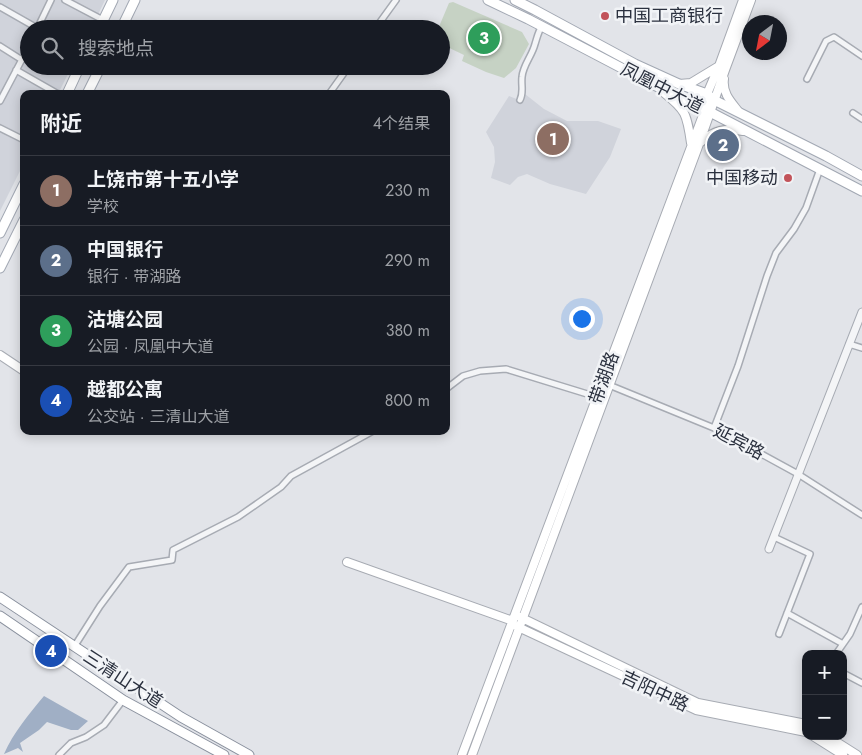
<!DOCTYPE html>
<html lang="zh">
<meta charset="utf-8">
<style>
:root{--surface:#171b24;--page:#242831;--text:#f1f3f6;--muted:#9ea1a6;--line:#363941;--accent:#c2535a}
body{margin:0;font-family:Jost,"Noto Sans SC",sans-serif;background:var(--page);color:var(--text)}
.controls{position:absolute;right:15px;bottom:15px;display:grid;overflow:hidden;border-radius:10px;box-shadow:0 2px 12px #0003}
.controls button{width:45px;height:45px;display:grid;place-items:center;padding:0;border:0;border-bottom:1px solid var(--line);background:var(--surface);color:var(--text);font:25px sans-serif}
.compass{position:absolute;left:742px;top:15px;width:45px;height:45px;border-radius:50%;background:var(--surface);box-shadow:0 2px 12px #0003;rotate:212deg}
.you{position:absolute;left:581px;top:318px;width:18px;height:18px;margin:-12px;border:4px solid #fff;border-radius:50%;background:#1a73e8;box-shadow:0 0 0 8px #1a73e833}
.badge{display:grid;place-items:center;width:32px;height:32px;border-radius:50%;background:var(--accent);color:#fff;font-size:16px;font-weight:700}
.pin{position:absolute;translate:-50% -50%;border:2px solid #fff;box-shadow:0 1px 5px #0006}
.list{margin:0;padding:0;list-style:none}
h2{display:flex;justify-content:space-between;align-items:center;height:65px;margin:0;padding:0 20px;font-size:21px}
h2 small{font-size:16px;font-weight:400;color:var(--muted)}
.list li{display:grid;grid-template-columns:32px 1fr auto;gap:15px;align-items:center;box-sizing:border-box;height:70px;padding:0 20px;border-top:1px solid var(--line)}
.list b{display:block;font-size:19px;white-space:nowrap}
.list p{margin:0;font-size:16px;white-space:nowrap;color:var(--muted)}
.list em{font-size:16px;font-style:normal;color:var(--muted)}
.icon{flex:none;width:28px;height:28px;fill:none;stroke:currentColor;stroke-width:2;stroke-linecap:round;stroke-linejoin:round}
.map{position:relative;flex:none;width:862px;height:755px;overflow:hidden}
.search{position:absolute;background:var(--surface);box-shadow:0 2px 12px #0003;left:20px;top:20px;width:430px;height:55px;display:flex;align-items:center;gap:12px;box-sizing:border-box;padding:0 18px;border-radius:28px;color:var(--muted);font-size:19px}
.panel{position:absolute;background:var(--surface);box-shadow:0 2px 12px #0003;left:20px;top:90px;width:430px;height:345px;border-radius:10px}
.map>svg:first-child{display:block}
</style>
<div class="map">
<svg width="862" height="755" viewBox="0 0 862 755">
<rect width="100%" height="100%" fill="#e2e4e9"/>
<path fill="#d0d3db" d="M0,0H105L91,29H29V66H72L58,94H24V163L0,211Z
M525,94L544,109L567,121H598L621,129L610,157L586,194L550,184L527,174L518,177L510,185L491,178L495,162L494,147L486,132L509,96L524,102Z"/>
<path fill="#c6d2c4" d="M453,2L522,32L529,44L516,68L504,78L486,72L462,61L464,55L441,44V29H438L449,3Z"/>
<path fill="#a0afc5" d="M44,696L88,721L78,730H71L47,722L39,730L20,743L23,752L18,748L4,754C13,733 29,714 44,696Z"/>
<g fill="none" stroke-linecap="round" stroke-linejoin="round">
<g stroke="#a7abb3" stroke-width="8">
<path id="minor" d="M65,0L103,20
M0,7L37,28
M37,29L51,0
M375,29L396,0
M0,46L22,60
M16,70L58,94
M807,79L826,41L834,37L862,56
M329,94L349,66
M520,100C524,92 521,86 522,77C523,65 532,56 535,44C537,38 538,32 542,26
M0,101L29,46
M853,113L862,119
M0,128L24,140
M849,344L862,348
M609,385L714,428L798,474L862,515
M446,389L463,376L480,371L506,369L597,397
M714,428L738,366L767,276L776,253L794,229L806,208L820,169
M774,537L810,554L779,634
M787,613L843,644
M74,647L100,606L129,567L172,560L173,550L238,517L281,487L291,476L373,431
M836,654L850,634L862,607
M843,673L862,683
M59,755L71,743L86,737L104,725L123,700"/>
</g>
<g stroke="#a7abb3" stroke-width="9">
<path id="tertiary" d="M769,549L862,312"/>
</g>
<g stroke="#a7abb3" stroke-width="10">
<path id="secondary" d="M724,79C722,93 731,102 739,112
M679,84L691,83L719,66
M663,92C686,110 687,114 691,143
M701,142C714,130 725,128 743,131
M0,355L24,371
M347,562L513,621
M520,617L698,703L806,724
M516,626L696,710L806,732
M813,736L843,755
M827,736L857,755
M462,755L705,110L707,94L719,66L743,0
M472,755L699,144L725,70L751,0"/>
</g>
<g stroke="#a2a8b3" stroke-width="11">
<path id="primary" d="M488,0L528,19L656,86L710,112L862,191
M515,0L535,10L635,64L679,84L707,94L714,100L826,156L862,176
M99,29L113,0
M121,29L135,0
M67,94L80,66
M87,94L101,66
M0,233L24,184
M0,268L24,220"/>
</g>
<g stroke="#8a919e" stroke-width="11">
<path id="trunk" d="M0,597L181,717L249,755
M0,616L123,700L224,755"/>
</g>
<use href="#minor" stroke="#f4f5f7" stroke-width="5"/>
<use href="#tertiary" stroke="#f4f5f7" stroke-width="7"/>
<use href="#secondary" stroke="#fff" stroke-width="8"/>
<use href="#primary" stroke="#fff" stroke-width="9"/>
<use href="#trunk" stroke="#fff" stroke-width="9"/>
</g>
<g fill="#c2535a" stroke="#f1f3f6" stroke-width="2">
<circle cx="605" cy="16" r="5"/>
<circle cx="788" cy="178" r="5"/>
</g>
<g text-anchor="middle" stroke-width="5" stroke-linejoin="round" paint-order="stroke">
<g font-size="18" fill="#2b313f" stroke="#f1f3f6" text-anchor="start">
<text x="615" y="22">中国工商银行</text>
<text x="778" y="184" text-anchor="end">中国移动</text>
</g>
<g font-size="18" fill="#2b313f" stroke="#f1f3f6">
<text transform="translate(662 88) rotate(27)" y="6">凤凰中大道</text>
<text transform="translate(604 378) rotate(-70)" y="6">带湖路</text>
<text transform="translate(739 442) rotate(28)" y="6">延宾路</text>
<text transform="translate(123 679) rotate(33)" y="6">三清山大道</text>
<text transform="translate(655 691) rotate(25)" y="6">吉阳中路</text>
</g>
</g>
</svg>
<div class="controls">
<button>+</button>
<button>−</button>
</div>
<svg class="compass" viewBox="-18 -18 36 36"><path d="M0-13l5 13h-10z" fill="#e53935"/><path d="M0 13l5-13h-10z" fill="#9ea1a6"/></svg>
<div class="you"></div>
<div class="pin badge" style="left:553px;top:139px;background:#8d6e63">1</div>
<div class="pin badge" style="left:723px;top:145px;background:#5c6f8a">2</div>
<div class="pin badge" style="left:484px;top:38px;background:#2e9e5b">3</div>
<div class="pin badge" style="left:51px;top:651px;background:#1a4fb4">4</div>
<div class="search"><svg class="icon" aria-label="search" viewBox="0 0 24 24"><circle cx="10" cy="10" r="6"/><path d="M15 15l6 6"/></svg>搜索地点</div>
<section class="panel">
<h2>附近<small>4个结果</small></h2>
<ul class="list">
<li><span class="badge" style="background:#8d6e63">1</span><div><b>上饶市第十五小学</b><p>学校</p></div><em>230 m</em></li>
<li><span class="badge" style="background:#5c6f8a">2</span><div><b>中国银行</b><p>银行 · 带湖路</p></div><em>290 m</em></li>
<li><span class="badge" style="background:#2e9e5b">3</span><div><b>沽塘公园</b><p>公园 · 凤凰中大道</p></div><em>380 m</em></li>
<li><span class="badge" style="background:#1a4fb4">4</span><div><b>越都公寓</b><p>公交站 · 三清山大道</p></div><em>800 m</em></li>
</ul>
</section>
</div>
